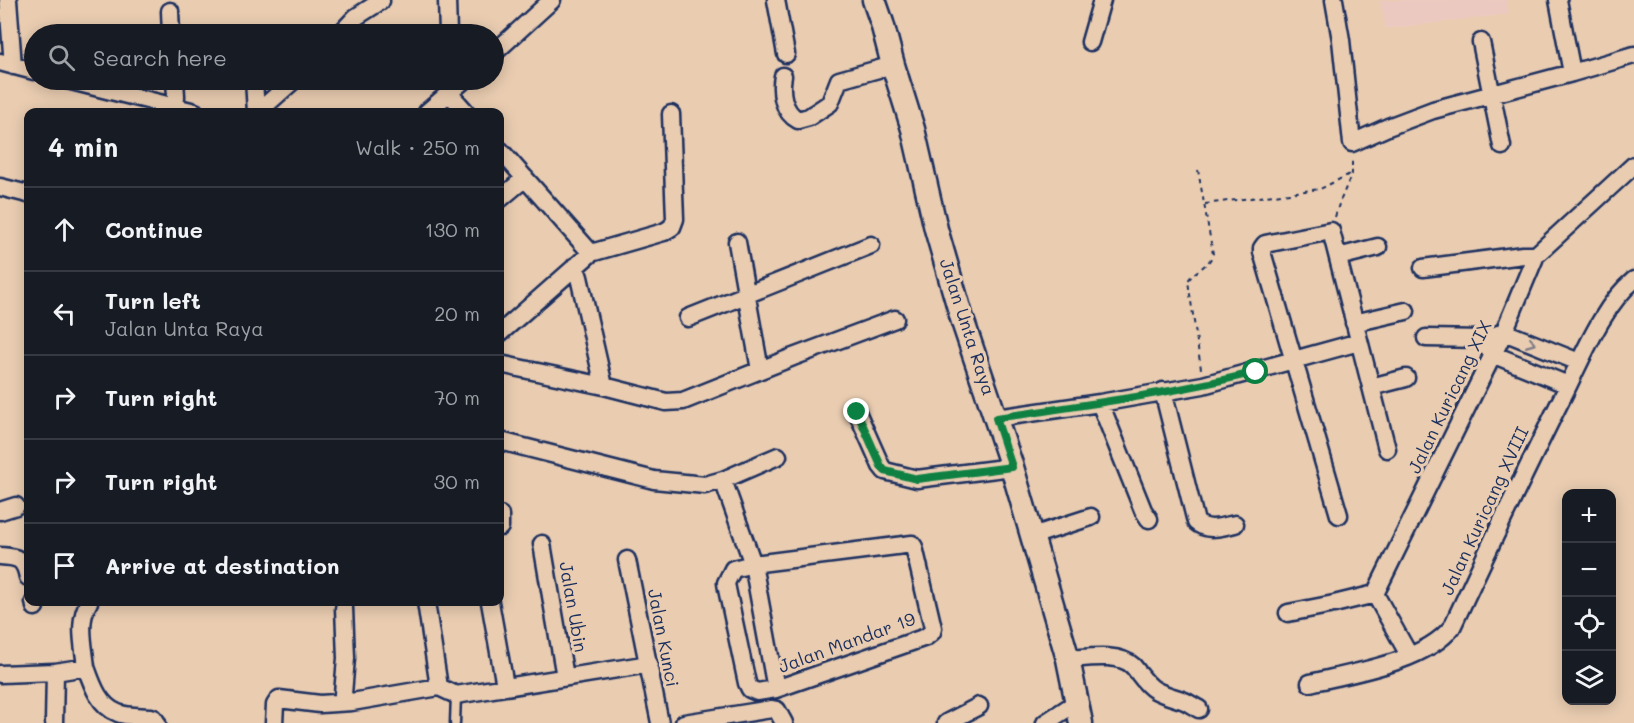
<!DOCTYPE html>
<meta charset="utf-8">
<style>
:root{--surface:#171b24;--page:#20242c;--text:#f1f3f6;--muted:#9ea1a6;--line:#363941}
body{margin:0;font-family:Mali,sans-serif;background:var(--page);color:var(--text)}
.controls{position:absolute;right:18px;bottom:18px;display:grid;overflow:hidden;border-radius:12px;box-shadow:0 3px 15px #0003}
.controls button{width:54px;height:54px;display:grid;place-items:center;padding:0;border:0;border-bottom:2px solid var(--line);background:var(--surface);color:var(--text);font:30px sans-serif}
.stop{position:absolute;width:18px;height:18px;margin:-14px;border:4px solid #0b8043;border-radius:50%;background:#fff}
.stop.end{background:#0b8043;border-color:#fff;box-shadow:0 2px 6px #0008}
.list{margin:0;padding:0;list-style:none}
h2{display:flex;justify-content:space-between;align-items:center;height:78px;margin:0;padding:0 24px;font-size:26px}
h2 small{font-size:20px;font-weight:400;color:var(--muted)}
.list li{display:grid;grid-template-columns:39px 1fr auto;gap:18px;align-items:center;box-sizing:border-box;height:84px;padding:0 24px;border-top:2px solid var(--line)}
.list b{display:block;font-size:22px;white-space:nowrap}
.list p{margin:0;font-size:20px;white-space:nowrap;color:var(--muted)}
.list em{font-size:20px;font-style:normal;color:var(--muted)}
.icon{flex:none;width:33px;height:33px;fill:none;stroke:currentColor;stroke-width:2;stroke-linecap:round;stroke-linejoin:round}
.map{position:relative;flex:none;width:1634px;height:723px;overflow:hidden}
.search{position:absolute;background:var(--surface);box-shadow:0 3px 15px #0003;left:24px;top:24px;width:480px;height:66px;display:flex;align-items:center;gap:15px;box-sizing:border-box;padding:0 21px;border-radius:33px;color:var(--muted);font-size:22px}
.panel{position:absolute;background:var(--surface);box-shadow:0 3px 15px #0003;left:24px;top:108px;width:480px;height:498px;border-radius:12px}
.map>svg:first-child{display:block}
</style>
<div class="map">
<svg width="1634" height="723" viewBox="0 0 1634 723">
<rect width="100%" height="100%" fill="#eacdb1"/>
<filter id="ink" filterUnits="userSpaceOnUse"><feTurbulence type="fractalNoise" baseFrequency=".0167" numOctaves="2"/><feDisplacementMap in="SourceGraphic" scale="12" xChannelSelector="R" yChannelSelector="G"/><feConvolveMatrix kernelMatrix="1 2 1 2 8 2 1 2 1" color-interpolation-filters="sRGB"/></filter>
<g filter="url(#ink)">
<path fill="#ecc9c0" d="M1380,0H1506L1509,14L1386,29Z"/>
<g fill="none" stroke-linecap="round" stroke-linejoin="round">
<g stroke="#1b2f5e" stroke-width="13">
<path id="lane" d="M455,723L456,695"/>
</g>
<g stroke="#1b2f5e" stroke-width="21">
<path id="street" d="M8,0L13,66
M447,0L448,34
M776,0L786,54
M1334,0L1341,40L1352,143L1388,127L1433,110L1572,73L1634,55
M1558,0L1572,73
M170,11L171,34
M340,34L356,17L381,1
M1090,42L1102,0
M1481,42L1502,146
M494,53L552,0
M0,62L34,71
M783,76C780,92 783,112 798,120L809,117L830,103L839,80L893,65
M67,80L195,112
M254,80L256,112
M449,83V93L466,112
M175,112L176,96L175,80
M258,112L294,80
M427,112L464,80
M500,150L591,253
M0,187L28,194
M500,199L525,178
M737,242L760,370
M1338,257L1378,247
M1423,268L1523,255H1536
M688,318L871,245
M1354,323L1406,311
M500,333L591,253L664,232L672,227L675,219L671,114
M1426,338L1483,339L1504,332L1579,362
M1486,345L1492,354L1568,385
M500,364L604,386L579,277L575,266
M604,386L666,402L683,401L793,357L895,319
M1371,387L1406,378
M1163,391L1196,522C1207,532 1221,527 1235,524
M1100,403L1143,510L1149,519
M857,412L881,466L885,471L917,479L1012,467
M996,418L1100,403L1203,385L1359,342
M500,441L654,480L705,485L723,480L753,564L776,689
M723,480L778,456
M0,511L16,506
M500,515V527
M1339,515L1262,252V248L1265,244L1331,231L1387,449
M1032,536L1091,517
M542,544L565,677
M912,544L914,547L933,628L932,632L926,637L776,689L757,692L750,689L747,683L727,589L726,583L733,569L753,564Z
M0,556C18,557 24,558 28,577
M627,560L660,723
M1375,594L1409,655
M34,602L35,607
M426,602L439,687
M490,602L505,686
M344,608L346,658L343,694L345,699L352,702
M1288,613L1334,604L1375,594L1504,332L1536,255L1634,165
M1068,659C1086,658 1119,652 1133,666C1140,674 1145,684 1155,690C1164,695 1173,697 1182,700C1188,702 1193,706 1199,709
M86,667C84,646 77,621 89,602
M0,674L55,672L86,667C92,684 99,706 118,713C126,717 142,716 151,717L154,718L157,723
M1310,683C1352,673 1425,662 1452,627C1489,548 1526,469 1565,392C1583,356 1603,305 1634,280
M54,723L55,672
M274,723L275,705L279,699L320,704L352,702L439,687L456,695L649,664
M684,723L772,709L777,710L784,723
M946,723L979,706
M1045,723L1077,702"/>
</g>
<g stroke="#1b2f5e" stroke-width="27">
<path id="secondary" d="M874,0L882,23L893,65L913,129L936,229L963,322L1012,467L1068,659L1081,723"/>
</g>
<path stroke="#1b2f5e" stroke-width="2" stroke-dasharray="4.5 4.5" stroke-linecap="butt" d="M1198,170L1213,254C1209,267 1194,270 1188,281L1201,369
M1205,204L1320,189L1352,173
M1335,217L1339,204L1352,173V158"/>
<use href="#lane" stroke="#eacdb1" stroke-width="8"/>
<use href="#street" stroke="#eacdb1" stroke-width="16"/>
<use href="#secondary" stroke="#eacdb1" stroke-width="22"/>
</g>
<defs><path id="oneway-chevron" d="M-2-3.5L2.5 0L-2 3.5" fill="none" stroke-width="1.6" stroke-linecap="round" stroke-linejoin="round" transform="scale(1.5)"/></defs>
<use stroke="#827e88" href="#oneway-chevron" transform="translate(1531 343) rotate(22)"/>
</g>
<g fill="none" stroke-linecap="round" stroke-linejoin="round" filter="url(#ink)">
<path stroke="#0b8043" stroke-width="8" d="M857,412L881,466L885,471L917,479L1012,467L996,418C1083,405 1171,394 1256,372"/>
</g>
<g text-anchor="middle" stroke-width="6" stroke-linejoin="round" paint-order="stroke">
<g font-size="18" fill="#1b2f5e" stroke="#eacdb1">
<text transform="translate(967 327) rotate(72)" y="6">Jalan Unta Raya</text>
<text transform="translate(1450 397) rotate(-64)" y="6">Jalan Kuricang XIX</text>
<text transform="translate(1485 511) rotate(-65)" y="6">Jalan Kuricang XVIII</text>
<text transform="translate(573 607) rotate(80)" y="6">Jalan Ubin</text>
<text transform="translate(663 638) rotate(79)" y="6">Jalan Kunci</text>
<text transform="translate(847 643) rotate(-20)" y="6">Jalan Mandar 19</text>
</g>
</g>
</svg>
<div class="controls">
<button>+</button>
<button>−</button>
<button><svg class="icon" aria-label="locate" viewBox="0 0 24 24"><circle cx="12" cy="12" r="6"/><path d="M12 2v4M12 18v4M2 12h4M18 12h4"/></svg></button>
<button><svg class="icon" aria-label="layers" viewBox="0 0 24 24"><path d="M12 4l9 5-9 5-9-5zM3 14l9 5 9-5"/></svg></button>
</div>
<div class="stop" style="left:1256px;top:372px"></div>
<div class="stop end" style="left:857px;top:412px"></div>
<div class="search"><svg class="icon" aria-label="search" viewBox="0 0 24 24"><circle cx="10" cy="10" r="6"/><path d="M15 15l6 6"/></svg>Search here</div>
<section class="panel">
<h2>4 min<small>Walk · 250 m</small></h2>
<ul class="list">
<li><svg class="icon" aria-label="ahead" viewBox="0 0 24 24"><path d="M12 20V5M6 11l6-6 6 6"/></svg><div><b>Continue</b></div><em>130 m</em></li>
<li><svg class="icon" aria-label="left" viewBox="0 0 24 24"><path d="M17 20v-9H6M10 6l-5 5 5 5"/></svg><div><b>Turn left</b><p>Jalan Unta Raya</p></div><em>20 m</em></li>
<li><svg class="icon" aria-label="right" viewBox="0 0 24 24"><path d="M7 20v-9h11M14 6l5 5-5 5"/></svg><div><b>Turn right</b></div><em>70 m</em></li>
<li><svg class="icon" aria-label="right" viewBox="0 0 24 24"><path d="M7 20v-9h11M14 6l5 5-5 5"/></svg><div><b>Turn right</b></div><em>30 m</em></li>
<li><svg class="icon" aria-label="arrive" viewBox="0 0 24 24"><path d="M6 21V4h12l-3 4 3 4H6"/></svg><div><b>Arrive at destination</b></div></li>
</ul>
</section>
</div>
